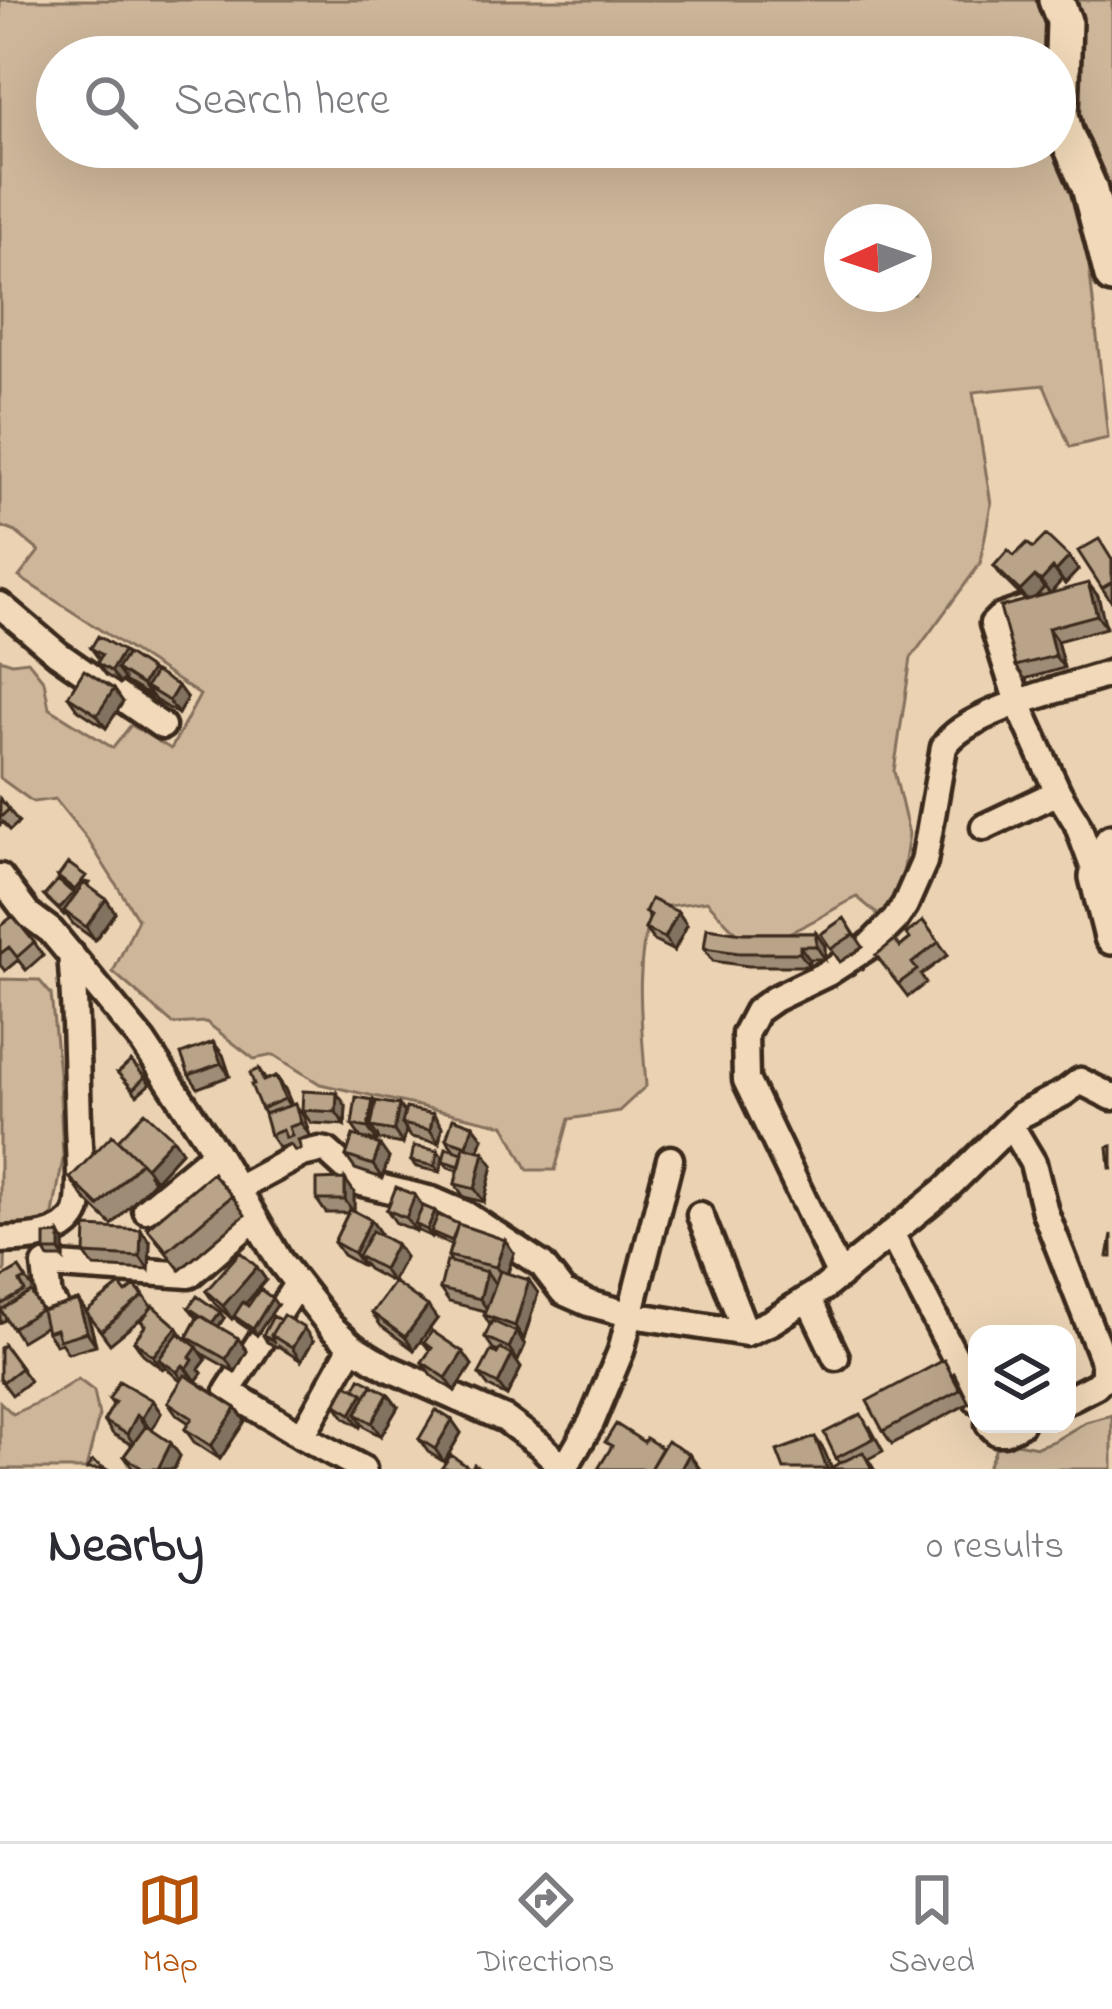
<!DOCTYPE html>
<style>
:root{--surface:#fff;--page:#f2f2f3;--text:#2b2b33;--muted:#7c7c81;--line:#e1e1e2;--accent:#b45309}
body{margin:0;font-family:"Indie Flower",sans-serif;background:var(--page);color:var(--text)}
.controls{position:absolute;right:36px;bottom:36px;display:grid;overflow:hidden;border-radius:24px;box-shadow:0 12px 48px #0002}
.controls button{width:108px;height:108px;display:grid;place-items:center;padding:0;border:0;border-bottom:3px solid var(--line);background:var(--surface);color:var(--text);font:60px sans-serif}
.compass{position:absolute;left:824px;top:204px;width:108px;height:108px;border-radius:50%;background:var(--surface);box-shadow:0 12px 48px #0002;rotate:267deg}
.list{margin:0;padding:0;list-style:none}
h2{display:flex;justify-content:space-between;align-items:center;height:156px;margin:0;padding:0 48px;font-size:51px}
h2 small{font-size:39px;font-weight:400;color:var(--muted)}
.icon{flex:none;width:66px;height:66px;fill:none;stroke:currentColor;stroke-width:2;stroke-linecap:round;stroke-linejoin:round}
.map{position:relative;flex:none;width:1112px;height:1469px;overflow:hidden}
.search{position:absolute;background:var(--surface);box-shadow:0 12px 48px #0002;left:36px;right:36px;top:36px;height:132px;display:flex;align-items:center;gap:30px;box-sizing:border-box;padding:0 42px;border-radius:66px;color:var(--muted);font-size:45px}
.sheet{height:372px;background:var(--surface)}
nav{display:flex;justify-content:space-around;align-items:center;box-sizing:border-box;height:168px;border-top:3px solid var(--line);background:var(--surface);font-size:33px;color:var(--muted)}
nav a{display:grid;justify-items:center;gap:6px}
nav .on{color:var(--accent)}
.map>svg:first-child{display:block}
</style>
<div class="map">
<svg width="1112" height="1469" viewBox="0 0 1112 1469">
<rect width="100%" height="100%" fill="#ead2b3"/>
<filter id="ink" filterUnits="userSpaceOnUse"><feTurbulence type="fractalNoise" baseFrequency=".00833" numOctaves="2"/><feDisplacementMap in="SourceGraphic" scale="24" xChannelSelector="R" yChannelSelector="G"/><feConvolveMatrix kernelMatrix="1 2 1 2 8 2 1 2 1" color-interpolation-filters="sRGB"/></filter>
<g filter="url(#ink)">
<path fill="#cdb69a" stroke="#84705c" stroke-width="3" fill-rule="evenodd" d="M0,0H1112V212L1085,228L1108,438L1070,447L1044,385L973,392L991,504L980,564L911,658L894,771L909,834L901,888L881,917L857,897C827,910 775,953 741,935C729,928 717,911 707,901L652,908C633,967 642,1025 646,1086L619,1111L569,1119L555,1170H528L504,1125L320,1084L274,1055L254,1059L206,1022L173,1024L113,972L138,919L88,840L55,799L33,802L0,778V659L12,663L28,661L44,681L49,708L113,748L131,725L171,749L200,695L19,577L39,551L16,532L0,526ZM57,57H1055V147H57ZM842,222H914V294H842Z
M0,979L39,980L51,994L59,1073L63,1159L53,1214L40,1229L6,1230L5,1270L0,1275Z
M78,1379L94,1391L99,1416L86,1469H0V1402L13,1414L49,1397Z
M1112,1415V1469H987L1000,1440L1037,1447L1054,1441L1086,1422Z"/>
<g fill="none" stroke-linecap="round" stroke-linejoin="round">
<g stroke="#3b2a1e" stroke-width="33">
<path id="street" d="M0,605L58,654L162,726
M1030,607L999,618L993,624L1018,703L1058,792L1077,823L1097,877
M984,827L1058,792
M0,877L28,914L51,931L143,1042L216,1152L279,1260L331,1327L352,1346L388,1368L505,1419L540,1445L564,1469L591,1423L621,1351L670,1159
M1011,1126L1033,1163L1045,1212L1104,1363V1377L1096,1385L1067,1400
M237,1189L302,1154L319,1150L327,1151L362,1183L432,1200L465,1214L542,1265L563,1292L588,1303L632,1315L746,1333L771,1322L824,1288L947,1188L1021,1115L1064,1093L1080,1081L1112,1097
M146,1210L216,1152
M700,1215L746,1333
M892,1235L977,1400
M0,1240C24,1239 63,1239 76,1214C84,1196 78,1142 78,1121C76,1065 76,1010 71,954
M840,1276L746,1080L745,1034L757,1011L774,999L828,973L851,958L869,946L895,920L905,905L924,862L944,747C963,712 1073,686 1112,673
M297,1284L228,1391L302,1436
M808,1298L836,1357
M54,1305L49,1299L45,1265L189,1275L254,1219
M352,1346L302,1436L363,1469
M989,1424L997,1432H1004L1020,1424"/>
</g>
<g stroke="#3b2a1e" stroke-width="42">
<path id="secondary" d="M1056,0L1064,21L1061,115L1065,132L1089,187L1112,276
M1112,842L1097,877L1112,937"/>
</g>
<use href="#street" stroke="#f1d9b9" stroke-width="24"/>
<use href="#secondary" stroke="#f1d9b9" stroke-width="33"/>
</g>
<path fill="#9f8c76" stroke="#3b2a1e" stroke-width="3" d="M1033,548L1069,557L1078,570L1065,584L1062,580L1050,593L1098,596L1106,628L1057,641L1064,668L1025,679L1016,666L1025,600L1003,578L994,566Z
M1112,558V601H1111L1102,588Z
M91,648L123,651L126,655L151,670L187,698L178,714L155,700L152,696L151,697L126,682L124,679L120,684L106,675L97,663L99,659Z
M114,689L123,702L106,728L77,709L68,696Z
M0,799L19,822L10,830L3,822L0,825Z
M58,877L90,883L88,886L106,899L115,912L95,940L73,924L65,913L64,915L44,896L73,893L75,896L76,894L62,883Z
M645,912H678L687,925L674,951L654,941L645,929L650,919Z
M844,918L863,947L840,962L821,934Z
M923,921L948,955L921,975L926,983L908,997L876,955L900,947L910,939Z
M0,926L34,942L43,955L26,970L18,960L5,971L0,965Z
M742,933H816L825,946V959H809V966H748L713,961L704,948Z
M213,1042L223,1055L230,1076L198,1088L189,1075Z
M259,1069L266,1080L276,1076L285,1089L292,1105L295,1104L304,1117L310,1136L298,1140L301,1149L295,1151L290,1144L279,1148L270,1135L265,1114L261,1109L254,1084Z
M118,1073L145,1077L150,1084L137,1095Z
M373,1100L376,1104L399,1105L404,1113L433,1114L442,1127L439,1143L411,1137L406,1130L403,1144L380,1140L378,1137L377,1141L362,1138L389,1158L382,1178L355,1169L346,1156L361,1138L352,1125Z
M346,1106L345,1125L311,1123L302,1110Z
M173,1138L182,1151L155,1180L148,1173L154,1181L112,1225L84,1198L70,1178L119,1141Z
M483,1138L478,1150L493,1165L484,1202L464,1197L455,1184L458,1170L448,1167L443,1161L454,1150L446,1139Z
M438,1151L443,1158L440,1172L416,1167L411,1161Z
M354,1192V1211L371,1220L380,1233L379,1235L396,1244L405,1257L392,1282L368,1269L364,1264L363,1266L343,1255L334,1242L348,1213H326L317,1200Z
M232,1196L245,1215L180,1270L147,1228Z
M423,1206L514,1253L508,1273L538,1293L524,1339L519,1337L525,1345L518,1361L515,1360L521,1368L507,1396L489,1387L479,1374L498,1352L494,1350L485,1337L490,1325L484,1315L485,1311L449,1302L440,1289L452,1263L448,1256L451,1245L436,1238L433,1235L432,1237L419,1231L417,1227L416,1231L396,1223L387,1210Z
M64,1241V1258H49L45,1251Z
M150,1242L149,1270L94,1267L85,1254Z
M257,1267L266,1280L245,1304L248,1306L277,1305L257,1335L238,1322L234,1317L232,1319L215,1304L206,1291Z
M19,1268L35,1292L32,1294L43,1311L78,1300L86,1312L126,1293L141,1291L152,1308L191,1343L187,1337L197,1318L189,1308L224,1318L218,1327L247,1351L235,1372L201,1353L206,1360L199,1369L202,1373L196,1381L236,1408L245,1421L220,1459L194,1442L185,1429L189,1423L177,1415L168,1402L181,1382L165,1367L162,1369L143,1354L134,1341L145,1326L141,1321L148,1313L110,1344L88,1314L96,1345L68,1353L61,1343L56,1345L47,1332L46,1326L21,1341L7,1319L0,1323V1279Z
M372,1313L437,1319L414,1350L381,1326Z
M263,1335L313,1341L301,1361L278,1346L277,1347L267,1342Z
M424,1343L463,1352L472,1365L455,1391L431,1375L422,1362L430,1351Z
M4,1345L30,1381L12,1395L0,1379Z
M954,1373L969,1403L892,1444L883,1431Z
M109,1399L152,1400L161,1413L152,1430L180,1456L174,1469H133L124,1456L132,1445L113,1434L104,1421L113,1405Z
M336,1405L398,1407L381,1436L365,1427L362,1423L360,1427L345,1418Z
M452,1420L461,1433L444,1462L428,1452L419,1439Z
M870,1427L883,1451L868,1459L874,1469H833L840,1463L836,1458Z"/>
<path fill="#827260" stroke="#3b2a1e" stroke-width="3" d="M1069,557L1078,570L1065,584L1056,571Z
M1053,568L1062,580L1050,594L1041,581Z
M1035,576L1044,588L1029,604L1020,591Z
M1088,583L1098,596L1106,628L1097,615Z
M1048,628L1057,641L1064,668L1055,656Z
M123,651L132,664L117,669L124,679L120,684L111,671Z
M151,670L160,683L146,687L152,696L151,697L142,685Z
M178,686L187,698L178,714L169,701Z
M114,689L123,702L106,728L97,715Z
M73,893L77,899L64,915L59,909Z
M106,899L115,912L95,940L86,927Z
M678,912L687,925L674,951L665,938Z
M816,933L825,946V959L816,946Z
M800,946L809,959V966L800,953Z
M213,1042L223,1055L230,1076L221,1063Z
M276,1076L285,1089L294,1112L285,1099Z
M337,1093L346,1106L345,1125L336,1112Z
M373,1100L382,1113L371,1127L378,1137L377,1141L368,1128Z
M295,1104L304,1117L310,1136L301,1123Z
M399,1105L408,1118L402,1124L406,1130L403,1144L394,1131Z
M433,1114L442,1127L439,1143L430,1130Z
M473,1125L483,1138L476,1159L467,1146Z
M173,1138L182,1151L155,1180L146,1167Z
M380,1145L389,1158L382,1178L373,1165Z
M438,1151L443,1158L440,1172L435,1166Z
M484,1152L493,1165L484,1202L475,1189Z
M345,1179L354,1192V1213L345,1200Z
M415,1195L424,1208L416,1231L406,1218Z
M435,1211L440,1218L432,1237L427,1230Z
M371,1220L380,1233L366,1260L358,1256L363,1266L354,1253Z
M141,1230L150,1242L149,1270L140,1257Z
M60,1234L64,1241V1258L60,1251Z
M505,1240L514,1253L505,1280L496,1267Z
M396,1244L405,1257L392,1282L383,1269Z
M257,1267L266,1280L232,1319L223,1306Z
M487,1272L496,1285L489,1312L480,1299Z
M529,1280L538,1293L524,1339L515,1326Z
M272,1298L277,1305L257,1335L253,1329Z
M78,1300L87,1313L96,1345L87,1332Z
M428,1306L437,1319L414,1350L405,1337Z
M220,1312L224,1318L216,1330L211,1324Z
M177,1327L186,1340L159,1359L165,1367L162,1369L153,1356Z
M304,1328L313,1341L301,1361L292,1348Z
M516,1332L525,1345L518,1361L509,1348Z
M238,1338L247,1351L235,1372L226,1359Z
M197,1347L206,1360L199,1369L202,1373L196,1381L187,1368L190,1357Z
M463,1352L472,1365L455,1391L446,1378Z
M512,1355L521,1368L507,1396L498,1384Z
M183,1365L192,1378L186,1385L177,1372Z
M363,1393L372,1405L356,1414L362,1423L360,1427L351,1414Z
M388,1394L398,1407L381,1436L372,1423Z
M152,1400L161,1413L151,1431L142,1418Z
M236,1408L245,1421L220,1459L211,1446Z
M137,1415L147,1428L136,1447L127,1434Z
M452,1420L461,1433L444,1462L435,1449Z
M815,1437L824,1450L832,1469H827Z
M171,1443L180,1456L174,1469H158Z
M689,1454L700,1469H681Z"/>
<path fill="#b9a389" stroke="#3b2a1e" stroke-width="3" d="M1046,535L1069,557L1056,571L1053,568L1041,581L1035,576L1020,591L994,566L1008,550L1014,556L1027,543L1033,548Z
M1099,539L1112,560V582L1102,588L1078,551Z
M1088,583L1097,615L1048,628L1055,656L1016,666L1000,607Z
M98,636L123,651L111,671L97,663L102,655L91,648Z
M127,654L151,670L142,685L117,669Z
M84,670L114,689L97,715L68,696Z
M155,672L178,686L169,701L146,687Z
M0,799L9,809L1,817L0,816Z
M68,863L86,876L75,890L58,877Z
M58,880L73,893L59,909L44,896Z
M84,883L106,899L86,927L64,911Z
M651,899L678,912L665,938L645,929L651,915L645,912Z
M13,916L34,942L17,957L9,947L0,954V926Z
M844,918L854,934L831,949L821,934Z
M923,921L939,942L912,963L917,970L898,984L876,955L895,940L900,947L910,939L906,934Z
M707,928L742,933H816V946H800V953H739L704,948Z
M213,1042L221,1063L189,1075L181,1054Z
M131,1061L145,1077L133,1089L118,1073Z
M259,1069L263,1081L276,1076L285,1099L261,1109L251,1085L254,1084L250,1073Z
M303,1091L337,1093L336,1112L302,1110Z
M356,1097L373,1100L368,1128L352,1125Z
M376,1101L399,1105L394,1131L371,1127Z
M295,1104L301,1123L289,1127L292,1136L286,1138L283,1130L270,1135L264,1114Z
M406,1108L433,1114L430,1130L402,1124Z
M145,1112L173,1138L146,1167L118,1140Z
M453,1118L473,1125L467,1146L446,1139Z
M112,1135L141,1162L99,1206L70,1178Z
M353,1135L380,1145L373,1165L346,1156Z
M414,1146L438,1151L435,1166L411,1161Z
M1112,1146V1168H1110L1108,1147Z
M464,1147L484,1152L475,1189L455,1184Z
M446,1148L463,1153L460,1166L443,1161Z
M212,1173L232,1196L167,1251L147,1228Z
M345,1179V1200H317V1180Z
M396,1187L415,1195L406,1218L387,1210Z
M423,1206L435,1211L427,1230L415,1224Z
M350,1209L371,1220L354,1253L334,1242Z
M438,1215L458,1224L452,1241L431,1232Z
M458,1224L505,1240L496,1267L448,1256Z
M86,1227L141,1230L140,1257L85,1254Z
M372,1231L396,1244L383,1269L358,1256Z
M60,1234V1251H45V1235Z
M1112,1234V1257H1108Z
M240,1252L257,1267L223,1306L206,1291Z
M447,1261L487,1272L480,1299L440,1289Z
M19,1268L26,1279L20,1282L25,1291L0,1305V1279Z
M500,1271L529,1280L515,1326L484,1315Z
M394,1282L428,1306L405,1337L372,1313Z
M120,1285L126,1293L135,1286L143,1296L101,1331L86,1312Z
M260,1289L272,1298L253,1329L234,1316L243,1302L248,1306Z
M31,1292L41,1310L12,1328L1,1310Z
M197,1296L220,1312L212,1323L189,1308Z
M78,1300L87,1332L59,1340L56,1329L47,1332L42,1311Z
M153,1306L177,1327L153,1356L134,1341L146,1325L141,1321Z
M199,1315L238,1338L226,1359L187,1337Z
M283,1315L304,1328L292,1348L271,1335Z
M273,1316L280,1320L271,1335L273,1341L263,1335Z
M492,1321L516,1332L509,1348L485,1337Z
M432,1331L463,1352L446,1378L422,1362L432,1348L424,1343Z
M178,1333L197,1347L190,1357L193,1360L187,1368L183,1365L177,1372L159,1359Z
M4,1345L21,1368L3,1382L0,1378V1348Z
M500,1349L512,1355L498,1384L479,1374L491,1351L497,1354Z
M944,1360L960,1390L883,1431L867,1401Z
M185,1375L236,1408L211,1446L185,1429L192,1418L168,1402Z
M360,1378L374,1385H372L366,1396L355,1388Z
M119,1381L152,1400L142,1418L137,1415L127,1434L104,1421L115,1402L109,1399Z
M347,1384L363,1393L351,1414L336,1405Z
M372,1385L388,1394L372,1423L356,1414Z
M436,1410L452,1420L435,1449L419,1439Z
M861,1414L874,1438L836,1458L824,1433Z
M616,1424L644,1442L646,1438L662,1448L650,1469H598L612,1446L605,1442Z
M146,1426L171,1443L158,1469H143L124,1456Z
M815,1437L827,1469H784L777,1451Z
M667,1441L689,1454L681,1469H650Z
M863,1452L872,1469H833L832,1467Z
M451,1455L471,1469L474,1464L481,1469H441Z
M92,1461L106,1469H87Z"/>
</g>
</svg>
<div class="controls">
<button><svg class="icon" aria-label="layers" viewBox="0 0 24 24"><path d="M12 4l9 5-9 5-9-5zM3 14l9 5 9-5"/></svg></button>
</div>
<svg class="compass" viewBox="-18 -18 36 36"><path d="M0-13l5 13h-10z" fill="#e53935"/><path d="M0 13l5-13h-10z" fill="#7c7c81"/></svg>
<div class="search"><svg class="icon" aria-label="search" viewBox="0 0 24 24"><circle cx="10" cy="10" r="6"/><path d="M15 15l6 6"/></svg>Search here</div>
</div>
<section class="sheet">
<h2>Nearby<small>0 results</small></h2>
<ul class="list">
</ul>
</section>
<nav>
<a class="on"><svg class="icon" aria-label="map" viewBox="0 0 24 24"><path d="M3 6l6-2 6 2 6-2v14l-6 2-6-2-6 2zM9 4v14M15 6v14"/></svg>Map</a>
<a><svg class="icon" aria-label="directions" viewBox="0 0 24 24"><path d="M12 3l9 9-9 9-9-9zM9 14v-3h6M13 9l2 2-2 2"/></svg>Directions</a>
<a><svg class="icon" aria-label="saved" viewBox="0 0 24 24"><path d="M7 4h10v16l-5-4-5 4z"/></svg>Saved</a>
</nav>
